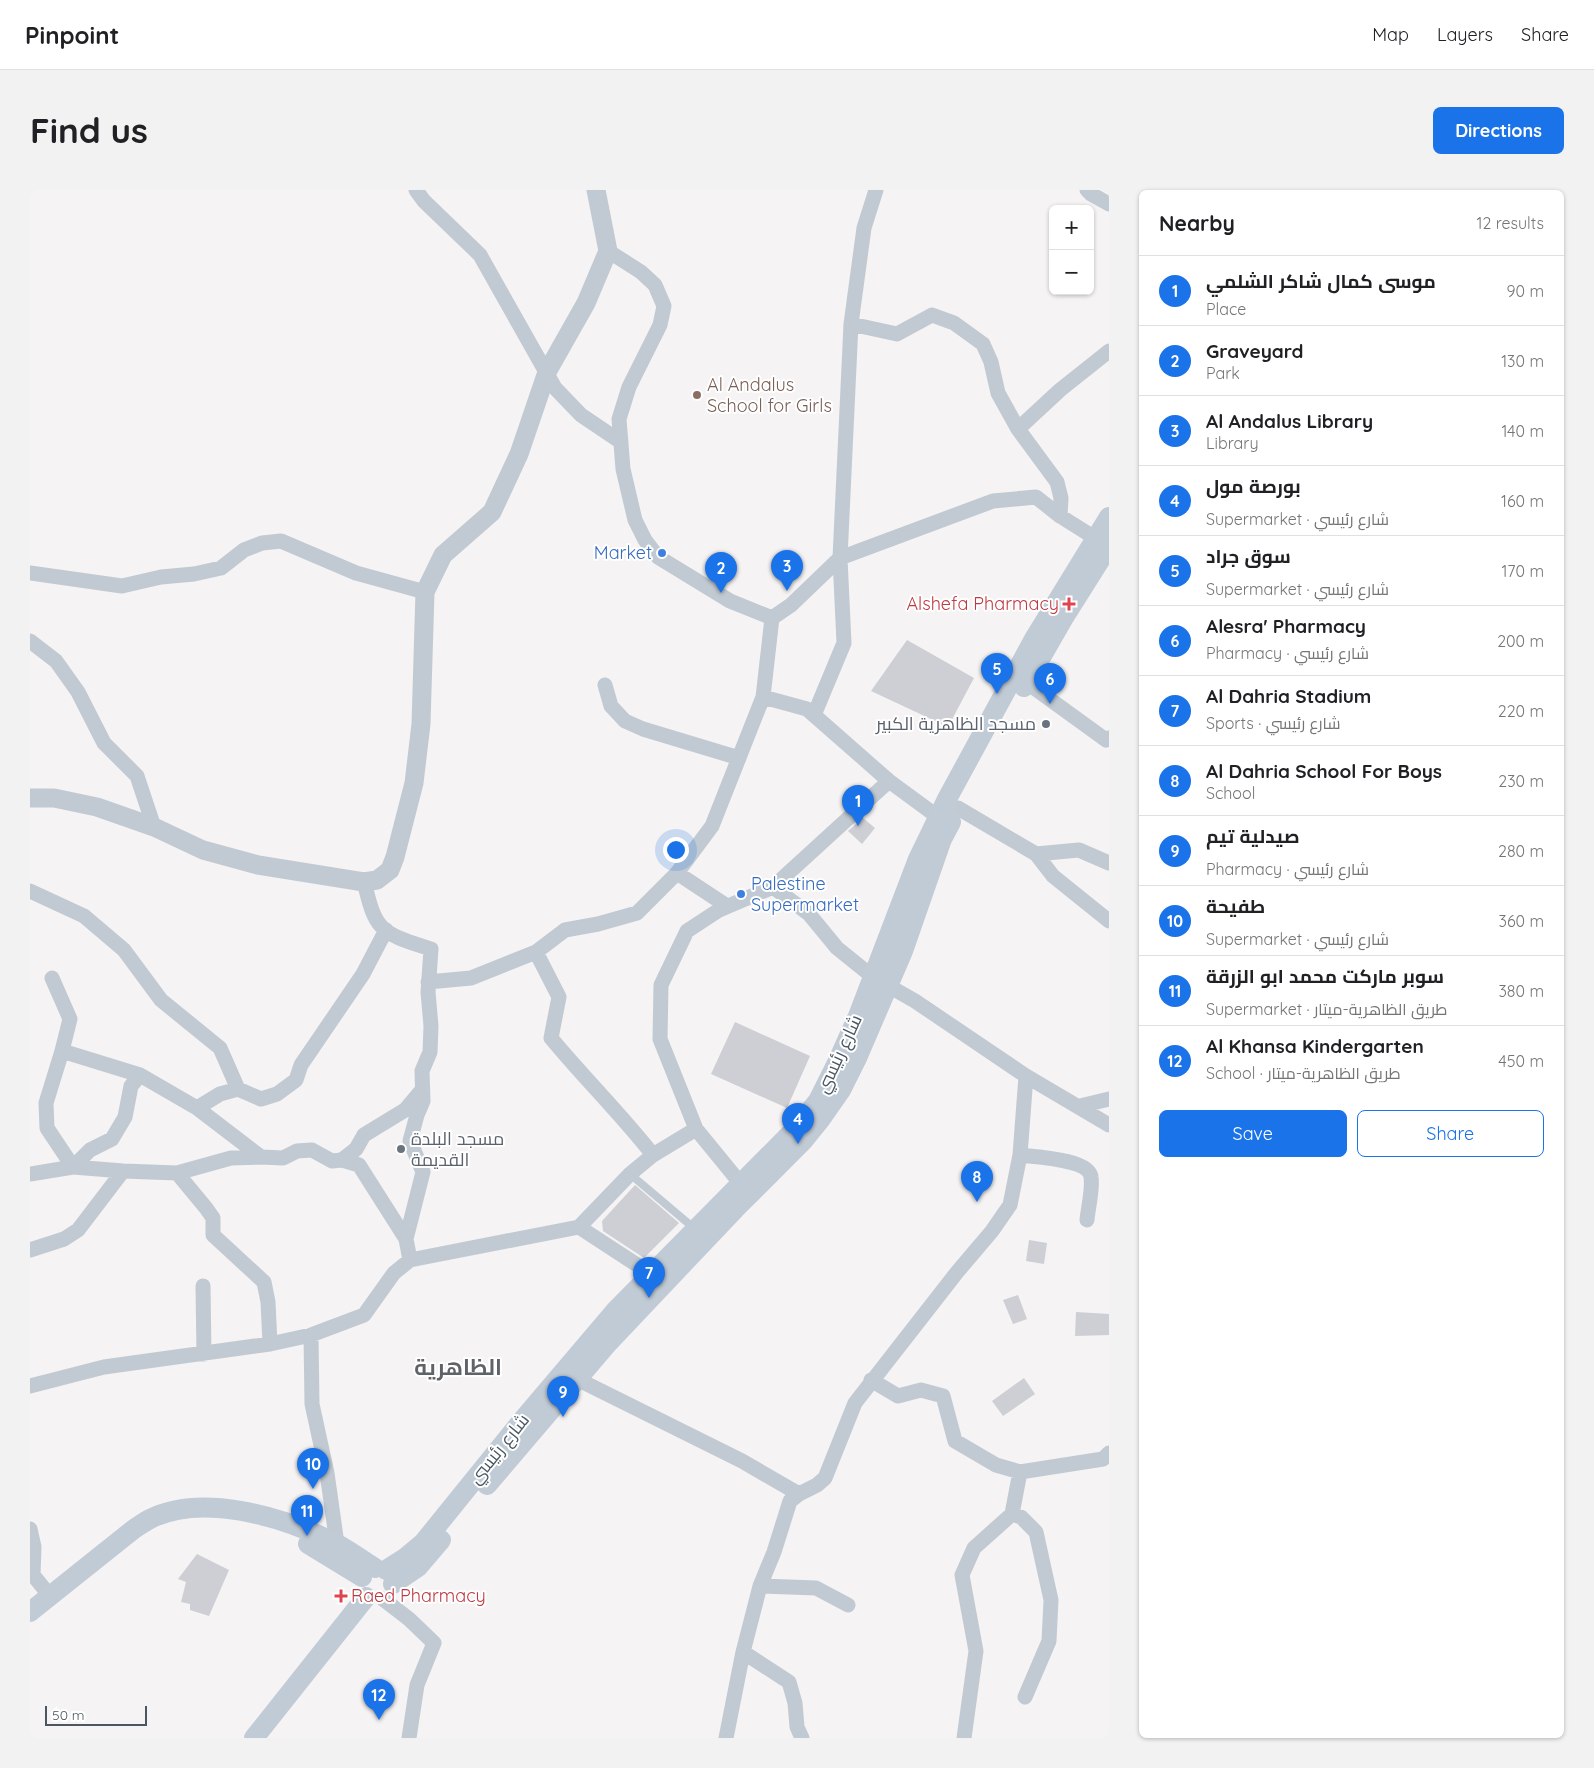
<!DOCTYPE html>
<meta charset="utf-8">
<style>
:root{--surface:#fff;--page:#f2f2f2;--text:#202124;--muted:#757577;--line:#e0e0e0;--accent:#1a73e8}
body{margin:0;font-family:Quicksand,Cairo,sans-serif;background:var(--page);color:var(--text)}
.controls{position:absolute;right:15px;top:15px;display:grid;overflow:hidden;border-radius:8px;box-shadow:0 1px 4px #0004}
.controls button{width:45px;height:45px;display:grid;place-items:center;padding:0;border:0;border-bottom:1px solid var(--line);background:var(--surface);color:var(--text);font:25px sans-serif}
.scale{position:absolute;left:15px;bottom:12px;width:102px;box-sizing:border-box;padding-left:5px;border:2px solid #4a5661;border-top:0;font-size:14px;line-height:18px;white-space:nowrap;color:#4a5661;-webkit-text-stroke:4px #fff;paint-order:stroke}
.you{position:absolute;left:645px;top:659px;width:18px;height:18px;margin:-12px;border:4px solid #fff;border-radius:50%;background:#1a73e8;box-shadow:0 0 0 8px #1a73e833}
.badge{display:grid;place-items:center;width:32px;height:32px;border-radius:50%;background:var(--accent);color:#fff;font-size:16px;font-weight:700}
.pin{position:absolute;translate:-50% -41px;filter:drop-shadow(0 1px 2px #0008)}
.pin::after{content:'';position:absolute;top:26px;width:18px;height:15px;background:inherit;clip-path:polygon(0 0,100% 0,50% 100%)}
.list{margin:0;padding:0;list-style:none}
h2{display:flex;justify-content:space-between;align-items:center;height:65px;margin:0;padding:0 20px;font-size:21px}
h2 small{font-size:16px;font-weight:400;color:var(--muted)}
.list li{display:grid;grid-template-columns:32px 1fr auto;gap:15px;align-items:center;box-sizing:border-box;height:70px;padding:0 20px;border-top:1px solid var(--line)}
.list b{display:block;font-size:19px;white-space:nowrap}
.list p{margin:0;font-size:16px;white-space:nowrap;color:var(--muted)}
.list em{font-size:16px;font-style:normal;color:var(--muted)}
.actions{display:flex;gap:10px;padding:15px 20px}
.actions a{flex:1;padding:11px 0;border:1px solid var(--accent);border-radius:8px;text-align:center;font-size:18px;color:var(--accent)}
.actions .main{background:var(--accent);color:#fff}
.map{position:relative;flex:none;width:1079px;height:1548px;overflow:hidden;border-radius:8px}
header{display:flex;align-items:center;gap:30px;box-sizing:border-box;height:70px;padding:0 25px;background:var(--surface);border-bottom:1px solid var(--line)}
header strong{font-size:24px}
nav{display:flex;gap:28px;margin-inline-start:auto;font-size:18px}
.intro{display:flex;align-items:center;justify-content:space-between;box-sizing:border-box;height:120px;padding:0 30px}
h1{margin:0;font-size:35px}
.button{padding:12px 22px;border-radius:8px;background:var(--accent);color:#fff;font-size:18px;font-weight:700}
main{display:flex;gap:30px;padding:0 30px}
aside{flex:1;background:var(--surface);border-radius:8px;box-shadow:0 1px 4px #0004}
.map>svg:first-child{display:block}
</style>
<header>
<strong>Pinpoint</strong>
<nav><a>Map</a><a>Layers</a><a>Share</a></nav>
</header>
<div class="intro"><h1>Find us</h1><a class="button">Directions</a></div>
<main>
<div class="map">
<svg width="1079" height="1548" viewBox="0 0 1079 1548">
<rect width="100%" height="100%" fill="#f5f3f3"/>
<path fill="#cdcfd5" d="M877,450L944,488L918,537L841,501Z
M833,628L845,638L832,654L818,641Z
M705,832L780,866L757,918L681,884Z
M605,995L649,1033L614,1068L573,1041L572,1031Z
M999,1050L1017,1053L1014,1074L996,1071Z
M988,1105L997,1129L983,1134L973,1110Z
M1046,1122L1079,1124V1145L1045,1146Z
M994,1188L1005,1204L973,1226L962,1211Z
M167,1364L199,1380L179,1426L160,1420V1414L151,1412L156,1392L148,1389Z"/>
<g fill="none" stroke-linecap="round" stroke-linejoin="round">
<path stroke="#c1cad2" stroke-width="8" d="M600,984L665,1039"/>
<path stroke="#c1cad2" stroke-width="15" d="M386,0L394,11L450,65L525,198L551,225L591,252
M1057,0L1061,4L1079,14
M578,61L611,82L625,95L634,116L630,135L599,197L589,229L593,279L605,330L615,350L628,367L700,411L742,428
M821,134L867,144L902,125L924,133L953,154L961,172L968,203L988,239L1027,292L1031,308L1030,326L1073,353
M988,239L1030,200L1079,161
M0,383L92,396L131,387L164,384L191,378L214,360L232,353L251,351L326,383L395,402
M0,451L26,471L48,502L74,553L107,586L124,637
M996,492L1076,550L1079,548
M575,495L581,516L595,531L613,539L709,568
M733,507L777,519L859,591L908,627
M784,525L814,453L810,368L821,134L834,38L846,0
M928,618L1006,664L1023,686L1079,731
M1006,664L1049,660L1079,673
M647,683L697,716
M334,692C338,706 341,725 351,736C361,748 387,754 401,759L398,802L401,836L400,862L392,881L393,911L387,925L380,951L393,982L376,1049
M743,697L779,724L807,758L843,787L885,811L996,886L1079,935
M0,701L54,726L94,760L131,810L190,858L208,899L231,909L247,904L266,890L271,875L333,784L356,740
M506,762L535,740L568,734L607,723L647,683L682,636L733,507L742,428L761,415L810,368L963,311L1006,307L1030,326
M398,792L441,788L506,762L529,807L521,848C554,888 591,924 623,965
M32,861L110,885L167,918L231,967L253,968L267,961L282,960L302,971L312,970L329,975L376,1049L380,1070
M1050,916L1079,909
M167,918L190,904L208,899
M990,965C1005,967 1059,969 1061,987C1063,999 1058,1018 1057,1030
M312,970L326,959L334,945L375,920L391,901
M43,977L93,981L147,983L176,1018L183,1028V1045L234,1092L238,1112L240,1154
M43,977L60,960L82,949L95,927L101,896L110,885
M147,983L201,968L231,967
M0,984L43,977L17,938L16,913L32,861L40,829L22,788
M720,999L711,994L666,939L630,849L631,795L657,741L689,720L743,697L859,591
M549,1037L621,1084
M0,1060L34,1049L48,1040L93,981
M173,1096L174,1164
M281,1145L282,1214L297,1283L307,1354
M544,1181L547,1189L712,1271L769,1304
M841,1190L868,1206L891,1200L913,1206L925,1251L966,1275L990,1282
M0,1196L74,1177L240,1154L281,1145L334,1125L364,1083L380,1070L549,1037L600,984L623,965L666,939
M982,1324L991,1327L1006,1342L1021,1410L1019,1451L995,1507
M0,1339L4,1357L3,1385L20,1406
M730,1396L786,1398L818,1415
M353,1409L379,1429L404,1453L387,1495L379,1548
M713,1462L759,1492L765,1513L767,1537L772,1548
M696,1548L713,1462L730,1396L744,1362L760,1311L769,1304L787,1295L795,1288L825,1213L928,1081L962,1041L980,1015L990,965L996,886
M934,1548L946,1461L932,1385L944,1358L982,1324L990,1282L1073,1269L1079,1263"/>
<path stroke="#c1cad2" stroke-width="19" d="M0,608H24L67,617L124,637L173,660L228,675L334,692L347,690L360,680L365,667L384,593L391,534L395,402L413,365L462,322L489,264L517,182L556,113L578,61L566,0"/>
<path stroke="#c1cbd6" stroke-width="20" d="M994,497L1033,429L1079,356
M457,1295L578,1153L705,1019L773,951L790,930L811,900L827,868L873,761L912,649L921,632
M278,1354L332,1387
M356,1380L375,1368L393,1353L490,1233L586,1120L763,941L788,911L806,875L828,826L888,669L917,609L1004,449L1079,327
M363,1394L388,1377L411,1350
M0,1422L104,1339C109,1336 114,1332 120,1329C171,1303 250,1326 299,1350C315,1357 330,1369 345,1378
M224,1548L336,1407"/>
</g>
<circle fill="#8d6e63" stroke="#fff" stroke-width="2" cx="667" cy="205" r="5"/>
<g fill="#3f7fe0" stroke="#fff" stroke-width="2">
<circle cx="632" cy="363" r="5"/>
<circle cx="711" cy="704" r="5"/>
</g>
<g fill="#e0444e" stroke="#fff" stroke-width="2">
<path d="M1036.5 406.5h5v5h5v5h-5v5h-5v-5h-5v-5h5z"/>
<path d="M308.5 1398.5h5v5h5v5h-5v5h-5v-5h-5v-5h5z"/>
</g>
<g fill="#6b7280" stroke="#fff" stroke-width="2">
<circle cx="1016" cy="534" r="5"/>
<circle cx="371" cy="959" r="5"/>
</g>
<g text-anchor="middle" stroke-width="4" stroke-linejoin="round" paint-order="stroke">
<g font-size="18" fill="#785e54" stroke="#fff" text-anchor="start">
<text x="677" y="201">Al Andalus<tspan x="677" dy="21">School for Girls</tspan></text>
</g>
<g font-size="18" fill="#366cbe" stroke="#fff" text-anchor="end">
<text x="622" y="369">Market</text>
<text x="721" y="700" text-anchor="start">Palestine<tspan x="721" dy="21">Supermarket</tspan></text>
</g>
<g font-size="18" fill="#be3a42" stroke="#fff" text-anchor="end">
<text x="1029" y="420">Alshefa Pharmacy</text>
<text x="321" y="1412" text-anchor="start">Raed Pharmacy</text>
</g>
<g font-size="18" fill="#5b616d" stroke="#fff" text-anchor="end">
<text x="1006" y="540">مسجد الظاهرية الكبير</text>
<text x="381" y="955" text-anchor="start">مسجد البلدة<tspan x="381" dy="21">القديمة</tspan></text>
</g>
<g font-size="18" fill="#4a5661" stroke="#fff">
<text transform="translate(809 864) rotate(-65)" y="6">شارع رئيسي</text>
<text transform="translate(469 1259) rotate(-51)" y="6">شارع رئيسي</text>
</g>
<g font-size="22" font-weight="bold" fill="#5f6368" stroke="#fff">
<text x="428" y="1185">الظاهرية</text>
</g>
</g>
</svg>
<div class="controls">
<button>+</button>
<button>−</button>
</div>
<div class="scale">50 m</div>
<div class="you"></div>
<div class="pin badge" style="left:828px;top:636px">1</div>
<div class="pin badge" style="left:691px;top:403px">2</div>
<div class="pin badge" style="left:757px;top:401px">3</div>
<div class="pin badge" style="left:768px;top:954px">4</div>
<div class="pin badge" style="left:967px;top:504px">5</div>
<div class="pin badge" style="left:1020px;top:514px">6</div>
<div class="pin badge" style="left:619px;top:1108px">7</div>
<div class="pin badge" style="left:947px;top:1012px">8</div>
<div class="pin badge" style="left:533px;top:1227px">9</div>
<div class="pin badge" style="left:283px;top:1299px">10</div>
<div class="pin badge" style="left:277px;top:1346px">11</div>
<div class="pin badge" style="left:349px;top:1530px">12</div>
</div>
<aside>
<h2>Nearby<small>12 results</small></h2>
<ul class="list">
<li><span class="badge">1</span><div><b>موسى كمال شاكر الشلمي</b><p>Place</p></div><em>90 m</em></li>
<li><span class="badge">2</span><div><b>Graveyard</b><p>Park</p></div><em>130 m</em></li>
<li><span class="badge">3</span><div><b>Al Andalus Library</b><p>Library</p></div><em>140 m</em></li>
<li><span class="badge">4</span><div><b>بورصة مول</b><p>Supermarket · شارع رئيسي</p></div><em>160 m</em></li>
<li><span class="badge">5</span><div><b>سوق جراد</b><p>Supermarket · شارع رئيسي</p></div><em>170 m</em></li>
<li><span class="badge">6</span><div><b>Alesra' Pharmacy</b><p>Pharmacy · شارع رئيسي</p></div><em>200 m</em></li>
<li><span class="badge">7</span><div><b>Al Dahria Stadium</b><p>Sports · شارع رئيسي</p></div><em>220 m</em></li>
<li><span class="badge">8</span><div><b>Al Dahria School For Boys</b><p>School</p></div><em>230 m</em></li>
<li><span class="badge">9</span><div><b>صيدلية تيم</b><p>Pharmacy · شارع رئيسي</p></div><em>280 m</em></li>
<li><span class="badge">10</span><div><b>طفيحة</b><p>Supermarket · شارع رئيسي</p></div><em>360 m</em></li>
<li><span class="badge">11</span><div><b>سوبر ماركت محمد ابو الزرقة</b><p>Supermarket · طريق الظاهرية-ميتار</p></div><em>380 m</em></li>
<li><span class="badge">12</span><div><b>Al Khansa Kindergarten</b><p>School · طريق الظاهرية-ميتار</p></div><em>450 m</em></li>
</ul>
<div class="actions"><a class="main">Save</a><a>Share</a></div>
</aside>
</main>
